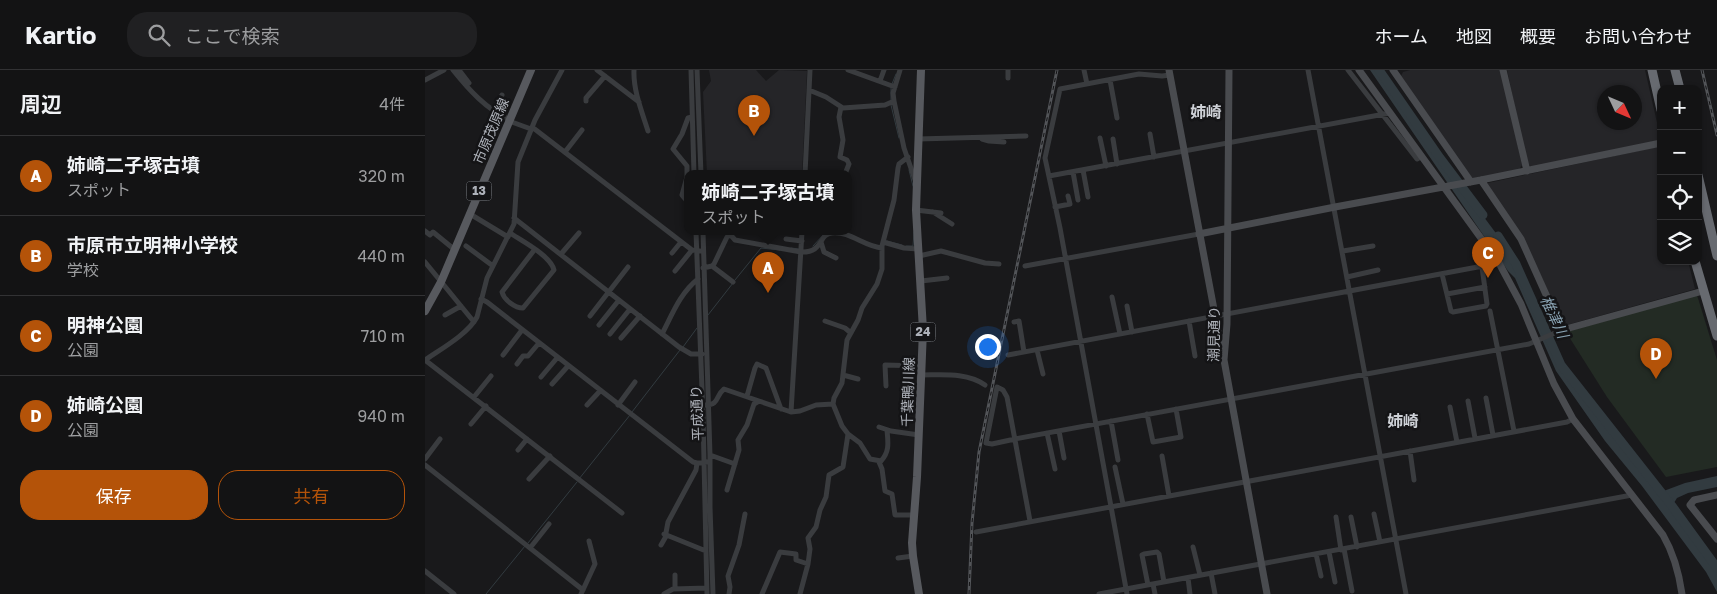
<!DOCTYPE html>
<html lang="ja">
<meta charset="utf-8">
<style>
:root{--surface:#131314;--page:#202022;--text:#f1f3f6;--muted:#9d9ea0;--line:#323234;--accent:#b45309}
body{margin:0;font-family:"Golos Text","Noto Sans JP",sans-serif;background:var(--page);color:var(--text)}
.controls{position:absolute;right:15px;top:15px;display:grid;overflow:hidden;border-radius:10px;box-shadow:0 1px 4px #0004}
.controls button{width:45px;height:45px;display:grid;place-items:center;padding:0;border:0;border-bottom:1px solid var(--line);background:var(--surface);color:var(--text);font:25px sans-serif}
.compass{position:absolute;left:1172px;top:15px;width:45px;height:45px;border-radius:50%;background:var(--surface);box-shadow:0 1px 4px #0004;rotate:134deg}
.you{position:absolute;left:562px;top:276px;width:18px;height:18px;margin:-12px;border:4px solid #fff;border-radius:50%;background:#1a73e8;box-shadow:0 0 0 8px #1a73e833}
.badge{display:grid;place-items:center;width:32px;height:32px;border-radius:50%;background:var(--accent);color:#fff;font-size:16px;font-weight:700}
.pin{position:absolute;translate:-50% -41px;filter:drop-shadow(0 1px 2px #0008)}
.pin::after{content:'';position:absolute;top:26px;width:18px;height:15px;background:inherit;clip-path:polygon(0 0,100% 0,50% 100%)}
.popup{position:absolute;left:259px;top:100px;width:168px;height:65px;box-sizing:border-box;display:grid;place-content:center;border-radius:10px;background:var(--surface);filter:drop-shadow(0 1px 4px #0005);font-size:16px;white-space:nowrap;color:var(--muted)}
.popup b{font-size:19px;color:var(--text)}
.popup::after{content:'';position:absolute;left:50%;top:100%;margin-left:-10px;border:10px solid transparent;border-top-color:var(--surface)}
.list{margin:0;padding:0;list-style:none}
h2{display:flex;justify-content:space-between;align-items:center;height:65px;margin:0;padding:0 20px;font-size:21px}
h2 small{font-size:16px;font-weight:400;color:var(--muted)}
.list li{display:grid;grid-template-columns:32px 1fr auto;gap:15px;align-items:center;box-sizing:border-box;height:80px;padding:0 20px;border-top:1px solid var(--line)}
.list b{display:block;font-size:19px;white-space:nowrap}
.list p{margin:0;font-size:16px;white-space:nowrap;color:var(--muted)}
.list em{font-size:16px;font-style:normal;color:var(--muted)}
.actions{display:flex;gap:10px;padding:15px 20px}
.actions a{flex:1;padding:11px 0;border:1px solid var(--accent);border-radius:20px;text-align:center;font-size:18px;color:var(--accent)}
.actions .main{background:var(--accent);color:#fff}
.icon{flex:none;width:28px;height:28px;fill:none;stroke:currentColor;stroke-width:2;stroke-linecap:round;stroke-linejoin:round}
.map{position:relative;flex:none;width:1292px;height:524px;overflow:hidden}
header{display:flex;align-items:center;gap:30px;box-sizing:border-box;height:70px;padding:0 25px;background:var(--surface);border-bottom:1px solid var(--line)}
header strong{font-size:24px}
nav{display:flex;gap:28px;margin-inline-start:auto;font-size:18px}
.search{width:350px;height:45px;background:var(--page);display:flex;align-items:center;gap:12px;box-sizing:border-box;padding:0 18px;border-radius:20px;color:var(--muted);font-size:19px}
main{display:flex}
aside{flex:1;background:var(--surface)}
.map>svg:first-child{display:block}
</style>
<header>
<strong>Kartio</strong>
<div class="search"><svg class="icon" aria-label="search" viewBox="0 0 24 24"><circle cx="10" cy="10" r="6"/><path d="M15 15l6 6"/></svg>ここで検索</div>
<nav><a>ホーム</a><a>地図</a><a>概要</a><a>お問い合わせ</a></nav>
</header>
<main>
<aside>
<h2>周辺<small>4件</small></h2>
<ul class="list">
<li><span class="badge">A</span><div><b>姉崎二子塚古墳</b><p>スポット</p></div><em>320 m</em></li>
<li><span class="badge">B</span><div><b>市原市立明神小学校</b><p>学校</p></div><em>440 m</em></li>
<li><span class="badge">C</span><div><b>明神公園</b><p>公園</p></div><em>710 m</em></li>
<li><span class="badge">D</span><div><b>姉崎公園</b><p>公園</p></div><em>940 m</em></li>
</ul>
<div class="actions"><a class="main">保存</a><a>共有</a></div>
</aside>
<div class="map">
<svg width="1292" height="524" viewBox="0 0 1292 524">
<rect width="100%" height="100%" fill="#19191b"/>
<path fill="#252528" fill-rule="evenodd" d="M284,0H331L341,11L354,0L382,1L377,104H282L278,22L286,11Z
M985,0H1076L1097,95L1094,100L1048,109L1046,107L976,6L978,2Z
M1082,0H1220L1236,70L1107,97L1102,94ZM1180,22H1210V52H1180Z
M1236,76V191H1263L1270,219L1142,255L1137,253L1113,199L1062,115L1063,113Z"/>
<path fill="#232b24" d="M1272,225L1292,290V397L1241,407L1182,327L1141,262Z"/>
<path fill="#323b40" d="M945,0H954L1015,88L1079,174L1091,194L1136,295L1236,422L1260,413L1292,406V417L1263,423L1252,428L1247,436L1292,498V522L1281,502L1217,416L1180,371L1131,301L1090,208L1083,201Z"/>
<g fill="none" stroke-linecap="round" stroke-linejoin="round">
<path stroke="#323b40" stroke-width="1" d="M467,14L471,4
M466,31V18
M466,35L474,68
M484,100L488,116
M462,171L477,175
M388,176L401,162
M481,176H488L489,162
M366,178L374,179
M310,210L336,178L355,180
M283,245L308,213
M258,277L272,258
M207,342L255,280
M154,409L205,345
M103,473L152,412
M61,524L100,476"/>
<path stroke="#323b40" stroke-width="9" d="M954,0L1015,88L1058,145
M1073,166L1091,194L1136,295L1247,436L1292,498"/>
<path stroke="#3a3c3f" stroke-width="5" d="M28,0C44,20 61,39 85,50
M34,0L44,13
M172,0L214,32
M209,0C208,20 217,42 223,61
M266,0L269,104
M272,0L276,104
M423,0L470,17
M475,0L468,23L469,31L479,78L490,110
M659,0L662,14
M883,0L981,524
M923,0L992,89L997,86
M583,8V0
M0,10L19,0
M685,10L692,48
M455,11L459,0
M384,20L401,27L418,38L460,35L469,31
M161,31V28L180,6
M416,37L414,47L418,70L415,87L422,90L424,94L420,104
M68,41L77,25
M84,51L106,59
M107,57L267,180L275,181
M725,64L729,87
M675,68L681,96
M493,69L601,66
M557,69L564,71L579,72
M688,69L692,94
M140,82L157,60
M658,100L663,127
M648,102L653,130
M380,104L385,0
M624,106L965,43
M263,132L257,125L262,107V96L248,79L257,64L263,48L267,47
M630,137L645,134L643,126
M491,140L516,143
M508,142L527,154
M45,144L83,167
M89,148L254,277L266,284H277
M0,161L5,165L8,162L30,180
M271,162L278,346L282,524
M278,162L285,385V437L288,524
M303,162L310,170L376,182C399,183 393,164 407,163C425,161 440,177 457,178
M85,163C97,171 126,186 129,200L98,238C90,238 79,230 77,222L110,179
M361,169L377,171
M396,172L399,182L411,188
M458,172L479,178L493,179
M41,176L68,196
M918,181L948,176
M247,183L256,172
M136,184L154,163
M494,186L516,181L560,193L574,194
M0,192L49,252
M287,196L308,212
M600,196L774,164
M278,198L287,196L289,194L302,167L305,165
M250,201L267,180
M1017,204L1026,241L1028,242L1061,236L1062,234L1057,197
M922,207L953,200
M496,211L522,208
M1022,224L1060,217
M687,227L695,264
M56,229L62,232L268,392L272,393L282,392
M702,236L707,262
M1065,241L1089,361
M20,245L36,236
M165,246L203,197
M400,251L420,258L426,263
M764,251L770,286
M589,252L594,251L599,282
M174,255L194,230
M185,264L205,239
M237,264C247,245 255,223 273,209
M196,268L215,246
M612,280L618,304
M78,285L97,260
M583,285L1074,193
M0,290C16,279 43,264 52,247L62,208L89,154L93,92L110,50L137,0
M0,290L197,443
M92,294L98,286H103L114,273
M418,305L433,309
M496,305C517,305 542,302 560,315
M116,307L132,288
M127,314L143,296
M461,316L460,295L496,296
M322,326L330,298L332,294L341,298L356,339
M49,327L66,306
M1061,328L1068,365
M1043,331L1050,368
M162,335L175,321
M193,335L210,312
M280,335C295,335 290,326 299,319L334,331
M1025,337L1032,372
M366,342L377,162
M722,344L728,372L756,367L751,339
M686,351L693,390
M46,354L61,336
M454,357L466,361L494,365
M462,360C463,372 465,381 456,391L445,389L435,373L423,364L417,356L408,334L409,328L417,313L422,270L433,250L437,238L452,214L457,199V176L469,130L473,98L474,94L483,87
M634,361L639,388
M622,363L630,399
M93,380L102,369
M985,381L989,410
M285,385L310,394
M737,386L744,426
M0,389L15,369
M454,392L457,399L460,421L467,424L470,445H489
M0,395L158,520
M690,397L698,434
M104,409L125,386
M302,420L314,380L313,370L322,355L329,334L334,331L366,342L375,341L391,335L408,334
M949,444L955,472
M911,447L916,480
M926,447L932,477
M605,451L582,327L578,320L572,317L561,373L567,374L590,369L1104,274L1137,260
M551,462L1142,352L1148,349
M239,464L281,481
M236,475L240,468L243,452L271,400L272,393
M768,477L775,505
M105,478L124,454
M919,479L927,521
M904,482L910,512
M891,484L896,506
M473,488L488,486
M0,501L29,524
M786,503L790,524
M763,508L765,524
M728,514L730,524
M723,515L717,485L719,484L732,482L734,484L739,512
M250,519V505
M156,524L170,494L164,471
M239,524L248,519L282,518
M304,524L305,517L303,506L314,475L320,444
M337,524L355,482L371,484V490L383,494
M375,524L383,494L385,479L383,468L391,457L395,440L401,427L404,405L418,397L423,364
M674,524L1207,425
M702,524L635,158L620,88L635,19L714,4L737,6L745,5"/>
<path stroke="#494b4f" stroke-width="7" d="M744,0L797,282
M804,0L802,254L799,290L842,524
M934,0L1074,193L1096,234L1129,314L1148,349L1238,465C1249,484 1254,503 1257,524
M968,0L1046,112
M1078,0L1102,101
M1056,110L1096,169L1137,260L1278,221
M774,164L910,137L1056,110L1236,73
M1292,425L1269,430L1265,435L1292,469"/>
<path stroke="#57595e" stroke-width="8" d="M0,241L16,212L106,0
M494,524L488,486L487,473L492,407L498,260L491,140L496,0"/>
<path stroke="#676a70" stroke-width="9" d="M1227,0L1236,40
M1250,0L1255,19
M1273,105L1292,186
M1270,191L1292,266"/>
<g stroke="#525458" stroke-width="3">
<path id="rail" d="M1277,0L1292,65
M544,524L547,453L554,382L632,0"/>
</g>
<use href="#rail" stroke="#141416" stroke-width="1" stroke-dasharray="4" stroke-linecap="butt"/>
</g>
<g text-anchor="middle" stroke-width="5" stroke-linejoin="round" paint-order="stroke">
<g fill="#141416" stroke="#7f8288" stroke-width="1">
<rect x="41.5" y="111.5" width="25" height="19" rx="4"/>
<rect x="485.5" y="252.5" width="25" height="19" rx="4"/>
</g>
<g font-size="12" font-weight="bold" fill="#adb1b9">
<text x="54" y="125">13</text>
<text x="498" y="266">24</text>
</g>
<g font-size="14" fill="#adb1b9" stroke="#141416">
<text transform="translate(66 61) rotate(-67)" y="5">市原茂原線</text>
<text transform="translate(789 264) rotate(-89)" y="5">潮見通り</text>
<text transform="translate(483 322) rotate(-88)" y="5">千葉鴨川線</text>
<text transform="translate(272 343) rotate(-92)" y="5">平成通り</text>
</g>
<g font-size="15" font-style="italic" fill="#87a0b0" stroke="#141416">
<text transform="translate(1129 247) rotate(65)" y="5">椎津川</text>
</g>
<g font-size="16" font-weight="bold" fill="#cdd0d6" stroke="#141416">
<text x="781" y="48">姉崎</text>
<text x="978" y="357">姉崎</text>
</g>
</g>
</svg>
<div class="controls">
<button>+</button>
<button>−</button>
<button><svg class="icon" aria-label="locate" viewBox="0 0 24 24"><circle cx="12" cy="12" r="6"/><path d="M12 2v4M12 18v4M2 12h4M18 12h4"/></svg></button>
<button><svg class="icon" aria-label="layers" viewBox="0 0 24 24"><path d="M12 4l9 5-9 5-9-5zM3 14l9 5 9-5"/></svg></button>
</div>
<svg class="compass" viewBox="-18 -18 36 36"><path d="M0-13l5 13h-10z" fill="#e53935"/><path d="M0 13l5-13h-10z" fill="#9d9ea0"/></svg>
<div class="you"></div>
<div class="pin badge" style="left:343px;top:223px">A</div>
<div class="popup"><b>姉崎二子塚古墳</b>スポット</div>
<div class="pin badge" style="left:329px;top:66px">B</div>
<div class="pin badge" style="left:1063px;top:208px">C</div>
<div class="pin badge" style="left:1231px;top:309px">D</div>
</div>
</main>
